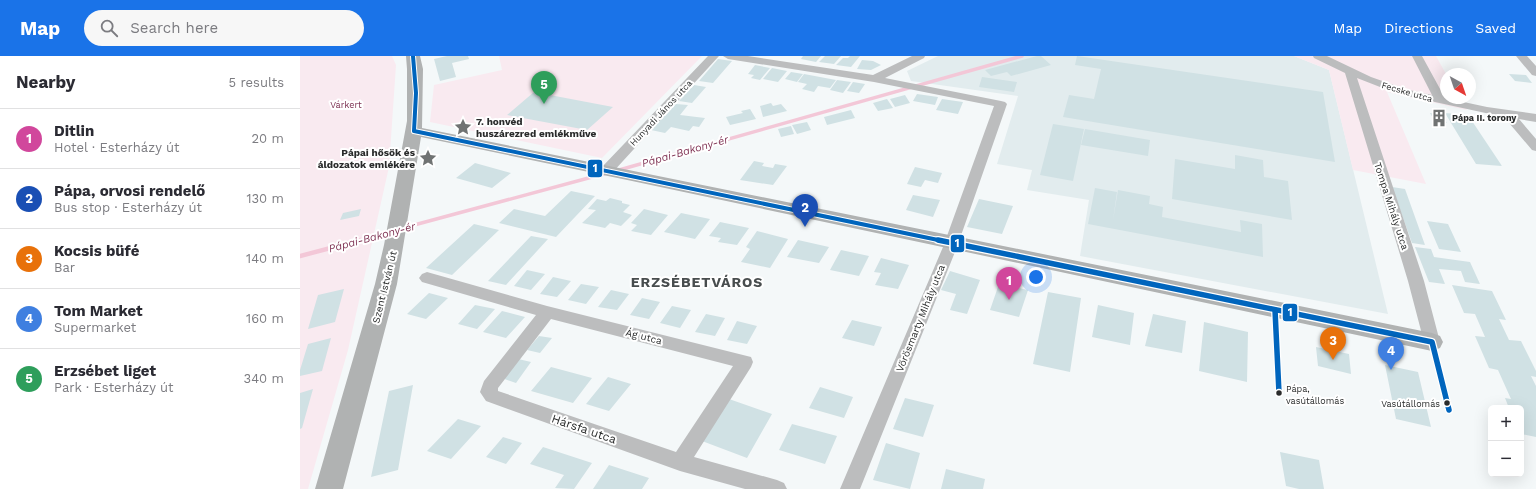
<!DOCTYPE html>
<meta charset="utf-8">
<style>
:root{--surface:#fff;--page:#f7f7f7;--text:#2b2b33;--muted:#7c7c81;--line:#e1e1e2;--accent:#1a73e8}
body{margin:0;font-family:"Work Sans",sans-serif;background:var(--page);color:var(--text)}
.controls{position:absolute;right:12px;bottom:12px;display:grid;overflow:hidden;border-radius:6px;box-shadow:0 4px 16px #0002}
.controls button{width:36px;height:36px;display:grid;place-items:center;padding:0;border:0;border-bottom:1px solid var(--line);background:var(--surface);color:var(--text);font:20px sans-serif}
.compass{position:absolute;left:1140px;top:12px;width:36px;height:36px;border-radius:50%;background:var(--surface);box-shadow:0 4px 16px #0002;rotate:140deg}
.you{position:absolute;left:736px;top:221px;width:14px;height:14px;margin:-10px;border:3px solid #fff;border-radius:50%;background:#1a73e8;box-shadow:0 0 0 6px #1a73e833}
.badge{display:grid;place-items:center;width:26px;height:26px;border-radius:50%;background:var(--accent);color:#fff;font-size:13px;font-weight:700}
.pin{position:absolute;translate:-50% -33px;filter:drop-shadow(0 1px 2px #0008)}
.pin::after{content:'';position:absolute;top:21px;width:14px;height:12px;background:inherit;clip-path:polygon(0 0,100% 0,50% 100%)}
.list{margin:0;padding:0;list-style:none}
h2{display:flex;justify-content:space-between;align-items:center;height:52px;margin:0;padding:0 16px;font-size:17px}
h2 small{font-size:13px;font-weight:400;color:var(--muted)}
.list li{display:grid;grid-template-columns:26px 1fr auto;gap:12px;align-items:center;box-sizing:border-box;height:60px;padding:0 16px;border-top:1px solid var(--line)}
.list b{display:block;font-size:15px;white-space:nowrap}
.list p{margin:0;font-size:13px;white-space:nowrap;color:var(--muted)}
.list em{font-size:13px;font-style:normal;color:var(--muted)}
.icon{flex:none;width:22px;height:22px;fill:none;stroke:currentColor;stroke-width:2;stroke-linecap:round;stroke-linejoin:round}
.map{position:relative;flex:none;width:1236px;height:433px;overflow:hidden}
header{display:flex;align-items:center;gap:24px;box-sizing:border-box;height:56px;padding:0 20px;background:var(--accent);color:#fff}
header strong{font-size:19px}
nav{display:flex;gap:22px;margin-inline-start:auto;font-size:14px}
.search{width:280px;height:36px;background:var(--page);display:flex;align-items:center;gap:10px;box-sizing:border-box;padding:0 14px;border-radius:22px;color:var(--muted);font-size:15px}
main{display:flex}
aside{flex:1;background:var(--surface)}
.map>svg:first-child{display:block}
</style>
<header>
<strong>Map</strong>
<div class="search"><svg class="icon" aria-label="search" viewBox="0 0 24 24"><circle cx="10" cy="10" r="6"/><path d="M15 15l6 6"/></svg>Search here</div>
<nav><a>Map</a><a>Directions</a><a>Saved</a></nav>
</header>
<main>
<aside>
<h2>Nearby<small>5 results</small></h2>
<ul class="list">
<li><span class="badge" style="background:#d1479c">1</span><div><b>Ditlin</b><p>Hotel · Esterházy út</p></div><em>20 m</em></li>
<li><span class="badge" style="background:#1a4fb4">2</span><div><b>Pápa, orvosi rendelő</b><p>Bus stop · Esterházy út</p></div><em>130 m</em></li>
<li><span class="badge" style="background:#e8710a">3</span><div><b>Kocsis büfé</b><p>Bar</p></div><em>140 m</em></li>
<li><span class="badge" style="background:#3f7fe0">4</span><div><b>Tom Market</b><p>Supermarket</p></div><em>160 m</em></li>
<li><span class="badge" style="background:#2e9e5b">5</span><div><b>Erzsébet liget</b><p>Park · Esterházy út</p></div><em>340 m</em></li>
</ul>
</aside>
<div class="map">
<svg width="1236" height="433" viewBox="0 0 1236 433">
<rect width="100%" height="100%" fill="#f4f8f9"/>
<path fill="#e2ecee" d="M638,0H994L1029,14L1088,258L780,200L789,144L727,134L732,114L697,108L718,40L611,25L607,15Z"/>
<path fill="#f9eaf0" d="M0,0H92L96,9L89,111L48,294L8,433H0Z
M199,0H402L302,102L130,66L134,29L202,14Z
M994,0H1136L1146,18V42H1160L1167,54L1087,36L1126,128L1053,114L1029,14Z"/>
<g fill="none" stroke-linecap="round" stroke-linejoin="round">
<path stroke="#f3c7d7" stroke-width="3.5" d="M319,114L722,0
M103,172L307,117
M58,185L90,176"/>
<path stroke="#f3c7d7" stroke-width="4.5" d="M0,200L61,184"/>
</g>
<path fill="#d0e1e4" d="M147,0H168L169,3L152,7L156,21L140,25L134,3Z
M503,0H521L516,6L501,3Z
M525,0H541L534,8L519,6Z
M550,0H560L551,11L536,9L543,2H548Z
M737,0H741L751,9L711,20L707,16L691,20L685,14Z
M777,0L1023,36L1035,106L763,61L769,39L794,43L801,13L775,9Z
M418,3L432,5L413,27L399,25Z
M562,4L573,5L581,9L571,14L557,13Z
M455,9L470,12L460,24L451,22L454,19L448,18Z
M472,12L487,15L478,26L463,23Z
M491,16L503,18L497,26L485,23Z
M504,18L536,24L530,32L518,30L514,36L502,33L507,28L498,26Z
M1209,18L1226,19L1232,27L1215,25Z
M682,21L717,26L714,36L679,31Z
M537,24L551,26L543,37L530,34Z
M553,26L565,28L559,37L547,35Z
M394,29L406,31L392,47L379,45Z
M234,36L313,51L287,74L207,59Z
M617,38L638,41L635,49L613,45Z
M605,39L610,47L595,51L590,43Z
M587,43L593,52L578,55L573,47Z
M642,43L663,46L658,58L636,54Z
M471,47L473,50L481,48L487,55L463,61L460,50Z
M376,48L388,49L380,59L405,62L399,71L393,70L389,75L371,71L365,77L351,74Z
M450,53L456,63L430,69L426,61L443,57L441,55Z
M551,54L555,62L527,69L524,61Z
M1130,57L1142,58L1147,67L1135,66Z
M1145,57L1168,59L1202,110L1176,108Z
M507,66L511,74L497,78L492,69Z
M753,68L784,73L773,125L740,119Z
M491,70L494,78L481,81L478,73Z
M785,73L850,84L848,100L781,89Z
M935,99L963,104L964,121L988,125L992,164L872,143L875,103L935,113Z
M454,105L464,107L462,110L473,112L475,108L487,110L473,129L440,124Z
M175,107L211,117L192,132L156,122Z
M615,111L642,117L638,127L625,124L621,131L607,128Z
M1092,131L1105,133L1125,189L1112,187Z
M795,132L817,136L813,164L818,134L850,140L849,148L863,151L862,161L941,176L940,164L962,168L963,201L788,168Z
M271,135L295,140L256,181L199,167L214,153L245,160Z
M613,139L640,144L633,161L606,154Z
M310,142L322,145V147L330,149L323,156L332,159L321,170L310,167L305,172L282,167L296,154L288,153L297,143L306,145Z
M679,143L713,150L702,178L667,171Z
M61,153L59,160L40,164L43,157Z
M344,153L368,159L351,179L331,175L337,169L331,167Z
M381,157L410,163L395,183L364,176Z
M1127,165L1148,168L1161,196L1139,193Z
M420,166L449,172L437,189L418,186L421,182L409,180Z
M174,168L199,174L152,219L126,212Z
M457,175L488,183L470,212L441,206L450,193L446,191Z
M231,180L248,183L206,229L188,225Z
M498,184L529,191L519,207L487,201Z
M1115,191L1131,193L1134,201L1170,206L1180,228L1165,226L1161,215L1139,213L1145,228L1129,226Z
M541,194L569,200L559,220L530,214Z
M581,202L609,209L598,233L575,229L581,217L574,216Z
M227,214L245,218L231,234L214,230Z
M650,215L680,224L667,258L650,254L656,238L641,234Z
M253,221L271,225L257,241L240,238Z
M281,228L299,231L286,248L268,244Z
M699,228L728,234L719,261L690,254Z
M1152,229L1192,235L1206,264L1199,263L1209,284L1221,285L1236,315V321L1231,320L1236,330V381L1221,378V352H1209L1205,342L1211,343L1198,314L1189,312L1175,280L1185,281L1175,258L1164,257Z
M44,233L35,266L8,273L18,239Z
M311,234L329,238L317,254L298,251Z
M748,236L781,242L770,316L733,308Z
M129,237L148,242L126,263L107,258Z
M342,242L360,246L349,263L330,259Z
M175,249L195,253L177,273L158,268Z
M798,249L834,257L830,289L792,281Z
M372,250L391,254L380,272L360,267Z
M202,255L225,261L206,282L183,276Z
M406,258L425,262L415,280L395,276Z
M853,258L886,265L882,297L845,290Z
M552,264L582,271L574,290L542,282Z
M437,265L457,270L447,288L427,284Z
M904,266L948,276L947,326L899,315Z
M239,280L252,282L240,297L227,294Z
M31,282L22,315L0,320V314L8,288Z
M1016,291L1049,298L1051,318L1018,310Z
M214,302L231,306L216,327L199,321Z
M1085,309L1118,316L1131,371L1096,363Z
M251,311L292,322L273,347L231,335Z
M308,321L331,328L309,355L286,348Z
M113,329L98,414L71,421L89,335Z
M520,331L553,341L544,362L509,352Z
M13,333L2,372L0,373V337Z
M605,342L634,349L623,381L593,373Z
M429,343L472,358L447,402L402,385Z
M158,363L181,370L151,403L127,395Z
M492,368L537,380L525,408L479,394Z
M203,381L222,387L206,408L186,401Z
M586,387L620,397L610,433L573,424Z
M243,391L292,407L274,433L255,432L264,419L230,408Z
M980,396L1019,404L1024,433H999L986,430Z
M309,409L349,422L342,433H293Z
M646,413L685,423L683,433H641Z"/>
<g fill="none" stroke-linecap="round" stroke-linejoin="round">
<path fill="#bcbdbe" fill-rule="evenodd" d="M408,0H419L312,117H302L301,114L302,111Z
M423,0H448L573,19L612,0H625L624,2L585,22L701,45L705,46L707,48L657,191L560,433H540L643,191L694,50L574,26L428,3Z
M1013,0H1027L1071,21L1105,33L1132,39L1112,0H1122L1145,42L1187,51L1236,58V66L1219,63L1236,83V95L1232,94L1204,61L1098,38L1057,22L1124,225L1140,286L1138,291L1132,293L1126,291L1124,286L1108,225L1045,17L1014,2Z
M1216,0H1227L1236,10V20L1232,19Z
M127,216L247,250L451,301L453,306L451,311L394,401L477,424L484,427L487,433H445L380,415L186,345L180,336L184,325L236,259L122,226L119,222L122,218ZM251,263L433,310L376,396L198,335V332Z"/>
<path fill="#b0b2b2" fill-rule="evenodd" d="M106,0H120L123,13L122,72L1132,277L1140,280L1143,286L1140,292L1132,295L332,125L121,81L97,228L43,433H15L75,228L84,189L107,65V13Z"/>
<g stroke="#fff" stroke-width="6">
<path id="bus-1-far1" d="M113,0L116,37L114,75
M114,75L643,185"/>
</g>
<g stroke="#fff" stroke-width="8">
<path id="bus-1" d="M638,184L1132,286L1149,354
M975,254L979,337"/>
</g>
<use href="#bus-1-far1" stroke="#0065bd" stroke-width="4"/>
<use href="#bus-1" stroke="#0065bd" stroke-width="5.5"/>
</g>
<defs>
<g id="building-bare" transform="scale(1.38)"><path d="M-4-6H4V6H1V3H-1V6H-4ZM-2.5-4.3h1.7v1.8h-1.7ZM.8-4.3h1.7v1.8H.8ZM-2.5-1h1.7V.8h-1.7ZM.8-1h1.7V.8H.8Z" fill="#707373" stroke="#fff" stroke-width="2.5" paint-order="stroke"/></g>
<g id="sight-bare" transform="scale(1.38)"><path d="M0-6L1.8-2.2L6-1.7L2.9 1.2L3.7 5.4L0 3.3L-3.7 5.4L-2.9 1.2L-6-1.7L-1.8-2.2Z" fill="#707373" stroke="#fff" stroke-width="2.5" paint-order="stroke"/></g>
</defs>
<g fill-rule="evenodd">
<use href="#building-bare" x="1139" y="62"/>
<use href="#sight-bare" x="163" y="71"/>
<use href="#sight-bare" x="128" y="102"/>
</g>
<g fill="#292b2b" stroke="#fff" stroke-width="1.5">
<circle cx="979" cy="337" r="3.5"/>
<circle cx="1147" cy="347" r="3.5"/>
</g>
<g text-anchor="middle" stroke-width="4" stroke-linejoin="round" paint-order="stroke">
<g font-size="9" fill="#292b2b" stroke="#fff">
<text transform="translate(1107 36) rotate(16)" y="3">Fecske utca</text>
<text transform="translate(361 57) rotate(-47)" y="3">Hunyadi János utca</text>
</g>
<g font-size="9" fill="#7b2f50" stroke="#fff">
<text x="46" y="52">Várkert</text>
</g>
<g font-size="9" font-weight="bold" fill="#292b2b" stroke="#fff" text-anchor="start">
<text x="1152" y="65">Pápa II. torony</text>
</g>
<g font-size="9" fill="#292b2b" stroke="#fff" text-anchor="start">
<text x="986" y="336">Pápa,<tspan x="986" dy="12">vasútállomás</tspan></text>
<text x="1140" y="351" text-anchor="end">Vasútállomás</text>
</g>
<g font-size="10" font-weight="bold" fill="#292b2b" stroke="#fff" text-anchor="start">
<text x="176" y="69">7. honvéd<tspan x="176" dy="12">huszárezred emlékműve</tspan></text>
<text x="115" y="100" text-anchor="end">Pápai hősök és<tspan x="115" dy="12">áldozatok emlékére</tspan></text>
</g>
<g font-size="10" fill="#292b2b" stroke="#fff">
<text transform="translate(1092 150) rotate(72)" y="4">Tompa Mihály utca</text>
<text transform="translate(84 231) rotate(-76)" y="4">Szent István út</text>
<text transform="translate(620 262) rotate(-68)" y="4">Vörösmarty Mihály utca</text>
<text transform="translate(344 280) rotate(14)" y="4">Ág utca</text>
</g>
<g font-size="11" font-style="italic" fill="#803455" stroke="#fff">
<text transform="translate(385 95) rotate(-16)" y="4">Pápai-Bakony-ér</text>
<text transform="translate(72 181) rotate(-15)" y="4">Pápai-Bakony-ér</text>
</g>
<g font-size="12" fill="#292b2b" stroke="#fff">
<text transform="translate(284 373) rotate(19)" y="4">Hársfa utca</text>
</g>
<g font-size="14" font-weight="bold" letter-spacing="1" fill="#484d4e" stroke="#fff">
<text x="397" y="231">ERZSÉBETVÁROS</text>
</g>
</g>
<g stroke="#fff" stroke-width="1.5">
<rect x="287" y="103" width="16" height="19" rx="4" fill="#0065bd"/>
<rect x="650" y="178" width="15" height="19" rx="4" fill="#0065bd"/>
<rect x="982" y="247" width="16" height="19" rx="4" fill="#0065bd"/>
</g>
<g font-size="11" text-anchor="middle" font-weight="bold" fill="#fff">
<text x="295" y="116">1</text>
<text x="657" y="191">1</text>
<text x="990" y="260">1</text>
</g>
</svg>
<div class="controls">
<button>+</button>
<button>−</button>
</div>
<svg class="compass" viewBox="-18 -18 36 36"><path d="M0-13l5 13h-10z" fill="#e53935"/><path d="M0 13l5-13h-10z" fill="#7c7c81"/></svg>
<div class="you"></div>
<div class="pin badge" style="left:709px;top:244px;background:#d1479c">1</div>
<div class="pin badge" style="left:505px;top:171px;background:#1a4fb4">2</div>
<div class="pin badge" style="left:1033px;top:304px;background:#e8710a">3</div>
<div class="pin badge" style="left:1091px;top:314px;background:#3f7fe0">4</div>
<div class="pin badge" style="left:244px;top:48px;background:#2e9e5b">5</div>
</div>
</main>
